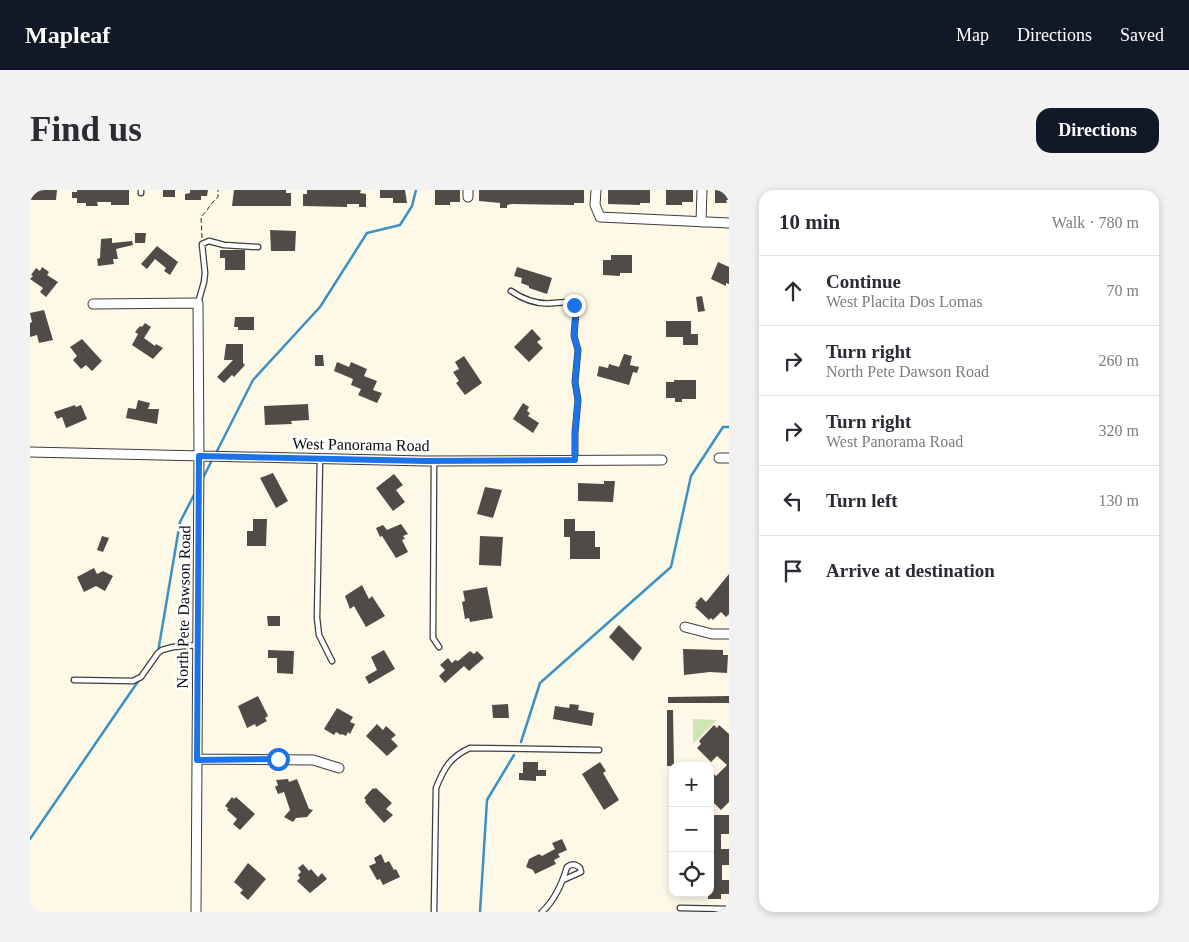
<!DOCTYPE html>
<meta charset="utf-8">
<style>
:root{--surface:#fff;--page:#f2f2f3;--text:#2b2b33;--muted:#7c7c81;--line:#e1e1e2;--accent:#111827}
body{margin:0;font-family:"Times New Roman",serif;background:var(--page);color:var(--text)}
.controls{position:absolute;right:15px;bottom:15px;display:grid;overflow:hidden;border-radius:10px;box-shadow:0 2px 8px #0003}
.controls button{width:45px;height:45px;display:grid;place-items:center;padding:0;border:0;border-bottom:1px solid var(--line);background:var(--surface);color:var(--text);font:25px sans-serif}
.stop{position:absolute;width:15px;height:15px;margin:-11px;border:4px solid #1a73e8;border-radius:50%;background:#fff}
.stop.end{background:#1a73e8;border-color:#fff;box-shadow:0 1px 5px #0008}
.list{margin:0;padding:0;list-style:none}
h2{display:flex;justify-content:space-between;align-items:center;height:65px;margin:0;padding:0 20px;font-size:21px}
h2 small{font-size:16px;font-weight:400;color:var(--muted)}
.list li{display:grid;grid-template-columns:32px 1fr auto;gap:15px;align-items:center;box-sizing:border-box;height:70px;padding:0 20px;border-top:1px solid var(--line)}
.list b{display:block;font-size:19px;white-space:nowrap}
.list p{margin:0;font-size:16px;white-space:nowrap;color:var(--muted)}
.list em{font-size:16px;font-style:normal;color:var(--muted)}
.icon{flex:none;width:28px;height:28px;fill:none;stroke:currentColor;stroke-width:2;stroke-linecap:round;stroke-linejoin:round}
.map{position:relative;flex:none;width:699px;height:722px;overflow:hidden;border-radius:15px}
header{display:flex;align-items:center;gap:30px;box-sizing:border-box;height:70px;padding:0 25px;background:var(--accent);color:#fff}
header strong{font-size:24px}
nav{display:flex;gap:28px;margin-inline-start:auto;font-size:18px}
.intro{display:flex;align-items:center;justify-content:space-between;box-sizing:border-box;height:120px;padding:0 30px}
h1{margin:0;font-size:35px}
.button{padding:12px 22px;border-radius:15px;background:var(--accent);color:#fff;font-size:18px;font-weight:700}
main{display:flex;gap:30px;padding:0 30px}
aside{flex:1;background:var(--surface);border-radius:15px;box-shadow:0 2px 8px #0003}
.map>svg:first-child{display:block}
</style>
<header>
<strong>Mapleaf</strong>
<nav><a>Map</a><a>Directions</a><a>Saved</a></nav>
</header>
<div class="intro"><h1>Find us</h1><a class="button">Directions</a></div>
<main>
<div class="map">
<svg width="699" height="722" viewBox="0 0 699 722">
<rect width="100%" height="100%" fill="#fef9e7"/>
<path fill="#cfe5b4" d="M663,529L687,530L663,554Z"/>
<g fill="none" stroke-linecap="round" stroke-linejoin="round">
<path stroke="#3b91c4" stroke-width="2.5" d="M186,263L223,190L290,117L337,43L370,35L382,16L386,0
M172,290L183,268
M128,462L150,332L165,303
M491,552L510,493L641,377L661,286L693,237H699
M0,649L109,490
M450,722L457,610L484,565"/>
</g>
<path fill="#514b47" d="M0,0H27L26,10H0Z
M47,0H99V15H81V12H67L68,16H56V13H47V8H42V2H47Z
M133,0H145V7H133Z
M160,0H178L177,6H171V10H155V4L160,3Z
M204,0H256V3H261V16H202Z
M277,0H331L330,3L336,4V17H329V14H317V17L273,16V4H277Z
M350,0H375L377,13H363V8H350Z
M405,0H430V12H420V15H405Z
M449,0H554V13H544V15L482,14L477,15V18H470V13L449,11Z
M578,0H620V13H610V15L578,14Z
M636,0H663V12H652V15H636Z
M685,0H699V10H696L697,13H685Z
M240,40L266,41L265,61H241Z
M105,43H116L115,53H105Z
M82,48V53L102,51L103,55L86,59L88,69H83L84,74L68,76L67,69L70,68L71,49Z
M127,56L148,72L140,85L134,81L136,78L125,69L117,79L111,74Z
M190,60H215V80H195V68H190Z
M581,65H602V83H590V86L573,85V70H581Z
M688,72L699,77V94L696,93V96L681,89Z
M12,77L19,82L17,85L28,92L16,107L10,102L13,98L0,89L3,86L1,85L6,78L10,81Z
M487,77L522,88L517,104L499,98V96L491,93L492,88L484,86Z
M672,106L675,121L668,122L666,107Z
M14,120L23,150L9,153L7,145L0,147V133L2,132L0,123Z
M205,127H224V140H208V137H204Z
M636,131H661V144H668V155H653V147H636Z
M115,133L121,137L114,148L125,156L126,154L133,158L123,169L102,155L108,144L105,142L110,136L112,137Z
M502,139L511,149L507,152L513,158L499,172L484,157Z
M52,149L72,171L62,181L56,175L51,179L43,170L47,166L40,157Z
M196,154H213V173L215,175L204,187L202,185L194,193L187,187L203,170H194Z
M594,164L602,166L600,175L609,177L607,183L603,182L599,195L567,186L569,176L578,178L579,174L589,177Z
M285,165H293L294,176H285Z
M434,166L452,193L435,205L426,193L429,191L423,182L429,179L425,172Z
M307,172L319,177L321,172L337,179L334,186L347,191L343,200L352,203L347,213L328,205L331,199L321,195L323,189L304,181Z
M644,190H666V209H652V212H645V208H636V192H644Z
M108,210L120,213L118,219H129L127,234L96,228L98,218L106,219Z
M493,213L499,217L497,221L500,223L498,226L509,233L503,243L483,229Z
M278,214L279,230L261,231L262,234L235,235L234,216Z
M45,215L46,217L51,215L57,229L36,238L32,227L27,229L24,222Z
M243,283L258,311L246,318L230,288Z
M364,284L373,295L366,300L375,312L363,321L346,298Z
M574,291H585L583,312L548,311V293L574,294Z
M455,297L472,300L463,328L447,324Z
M223,329H237L236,356H217V341H223Z
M534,329H545V341H565V357H570V369H540V347H534Z
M371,334L378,344L373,346L375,349L372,350L378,362L366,368L352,346L350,347L346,338L353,335L357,340Z
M72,346L79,348L73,362L67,360Z
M450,346L473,347L471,376L449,375Z
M64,378L67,384L73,381L83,386L75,401L66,396L54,402L47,387Z
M699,384V424L696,427L691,422L683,430L681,428L679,430L665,417L667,415L665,414L671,407L676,412Z
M332,395L339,409L342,406L355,426L336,437L324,416L320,419L315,406Z
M457,397L463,428L440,432L439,428L435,429L432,412L435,411L433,401Z
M237,426H250V436H238Z
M589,435L612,458L603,471L579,447Z
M653,459L693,460V465H698L697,483L680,482L654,485Z
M238,460L264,461L263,484L247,483V468H238Z
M354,460L365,479L339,494L335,487L347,480L341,467Z
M440,461L444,464L447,461L454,468L439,481L434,476L415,493L409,486L415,480L410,475L418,468L422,473L425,470L428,471Z
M228,506L238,526L235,528L237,531L226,537L225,534L217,538L208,516Z
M699,506V513H638V507Z
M478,514L479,528H463L462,515Z
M540,514L549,515L548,520L564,523L562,536L523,529L525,516L539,518Z
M307,518L323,527L320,532L325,534L320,544L318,542L316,546L312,544L311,545L306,542L304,545L294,539Z
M637,520H643L644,576H637Z
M347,534L353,540L356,536L366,545L361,549L368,556L357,566L336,546Z
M684,535L687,538L689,535L699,544V612L691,620L680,609V580L686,586L697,575L687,566L681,572L667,558L671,554L669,551Z
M493,572H508V580H516V586H506V591L489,590V583H493Z
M570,572L576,581L573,583L589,610L574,620L552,584Z
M258,589L259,592L267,589L279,619L283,620L277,627L266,628L263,632L254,627L260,620L254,602L248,604L245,597L248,595L246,590Z
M343,598L344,599L346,598L362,613L356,619L363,625L354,633L335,612L336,610L334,608Z
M202,607L204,609L206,607L225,624L210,640L203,634L207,629L197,620L198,618L195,616Z
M680,625H699V644H691V659H699V675H692V690H699V704H691V709H678V703H680Z
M532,649L537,660L528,664L530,667L524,670L526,674L505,684L503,680L496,677L499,669L509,664L512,666L525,659L522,653Z
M351,664L355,673L359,671L364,680L366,679L370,687L353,695L350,689L347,690L339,676L346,673L344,668Z
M218,673L236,689L218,710L210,703L213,700L204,692Z
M273,674L279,681L281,679L288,687L292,683L297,689L280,703L267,691L270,688L268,685L271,682L268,678Z"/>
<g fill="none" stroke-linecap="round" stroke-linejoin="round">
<g stroke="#3d3d3d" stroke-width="7">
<path id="service" d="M111,0V3
M481,101C494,110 508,115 524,113C533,112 536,111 544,115L546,121L544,146L548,160L545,192L548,210L545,243V270
M168,113L174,92L175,83L172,54L179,51L194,55L228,57
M290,269L287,428L289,445L302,471
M404,271L403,448L409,457
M44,490L103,491L111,487L128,463L132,460L143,457L168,455
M650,718L699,719
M404,722L406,598C414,578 420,567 440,558L569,560
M512,722C525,710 532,694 537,677C542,673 546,674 550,678L551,682L533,690"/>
</g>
<g stroke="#3d3d3d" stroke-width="11">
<path id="minor" d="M438,0V7
M566,0L565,15L570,27L699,33
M671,32L672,0
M63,114L168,113L169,266L166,722
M0,262L395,271L632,270
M689,268H699
M655,437L682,444H699
M167,569L283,570L309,578"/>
</g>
<path stroke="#2c2c2c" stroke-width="1" stroke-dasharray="5 2.5" stroke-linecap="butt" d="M172,48L171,27C178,20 181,13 188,7V0"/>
<use href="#service" stroke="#fff" stroke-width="4.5"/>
<use href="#minor" stroke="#fff" stroke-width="9"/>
</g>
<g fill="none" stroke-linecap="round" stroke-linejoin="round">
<path stroke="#1a73e8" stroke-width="6" d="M248,569L167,570L169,266L395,271L545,270V243L548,210L545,192L548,160L544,146L546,121L544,115"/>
</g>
<g text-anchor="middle" stroke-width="5" stroke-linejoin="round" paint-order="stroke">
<g font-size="16" fill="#0a0a0a" stroke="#fff">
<text transform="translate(331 254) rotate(1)" y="6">West Panorama Road</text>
<text transform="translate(153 417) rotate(-89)" y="6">North Pete Dawson Road</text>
</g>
</g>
</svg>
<div class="controls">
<button>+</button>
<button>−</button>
<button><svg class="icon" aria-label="locate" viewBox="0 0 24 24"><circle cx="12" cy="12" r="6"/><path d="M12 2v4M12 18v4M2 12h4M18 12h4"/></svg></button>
</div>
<div class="stop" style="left:248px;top:569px"></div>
<div class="stop end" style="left:544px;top:115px"></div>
</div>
<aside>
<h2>10 min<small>Walk · 780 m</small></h2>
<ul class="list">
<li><svg class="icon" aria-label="ahead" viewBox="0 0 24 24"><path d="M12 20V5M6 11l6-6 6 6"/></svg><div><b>Continue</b><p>West Placita Dos Lomas</p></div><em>70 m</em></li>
<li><svg class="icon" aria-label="right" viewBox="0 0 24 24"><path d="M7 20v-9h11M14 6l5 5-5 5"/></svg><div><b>Turn right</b><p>North Pete Dawson Road</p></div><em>260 m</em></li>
<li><svg class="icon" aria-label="right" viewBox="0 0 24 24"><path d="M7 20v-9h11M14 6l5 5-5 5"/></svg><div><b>Turn right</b><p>West Panorama Road</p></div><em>320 m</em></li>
<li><svg class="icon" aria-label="left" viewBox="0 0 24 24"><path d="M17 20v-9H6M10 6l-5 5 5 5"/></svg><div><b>Turn left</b></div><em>130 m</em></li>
<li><svg class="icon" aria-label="arrive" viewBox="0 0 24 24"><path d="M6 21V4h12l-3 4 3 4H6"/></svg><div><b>Arrive at destination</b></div></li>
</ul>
</aside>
</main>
